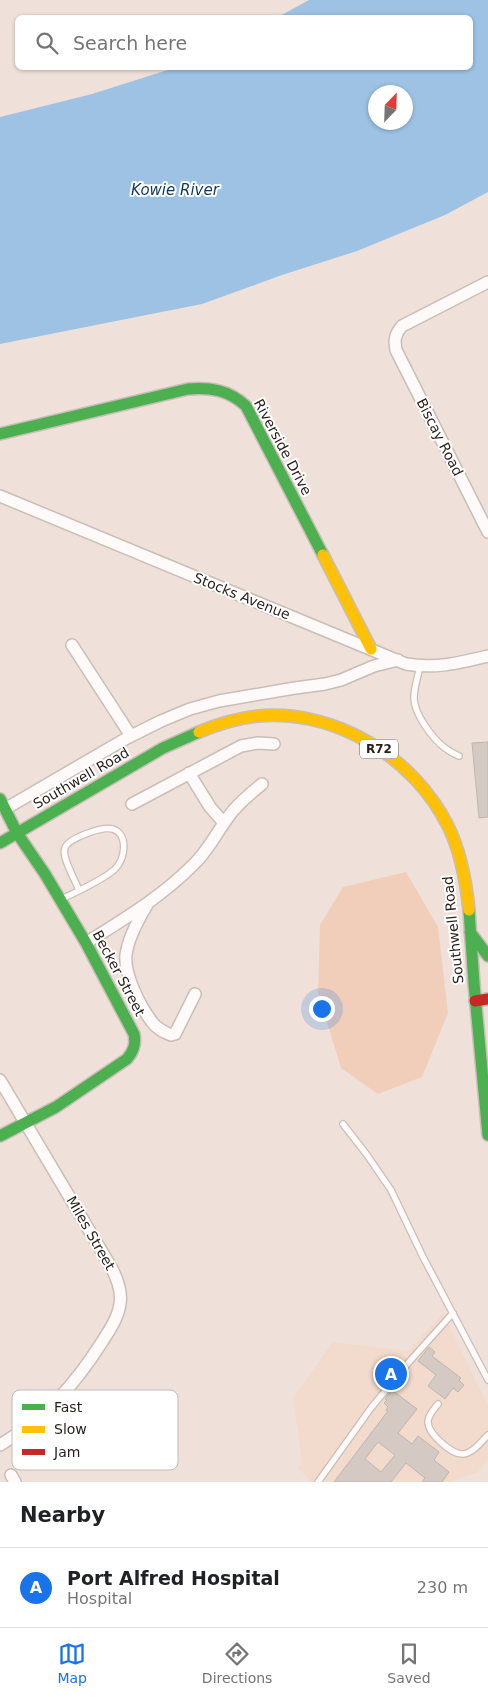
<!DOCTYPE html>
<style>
:root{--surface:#fff;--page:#f2f2f2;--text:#202124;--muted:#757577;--line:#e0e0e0;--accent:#1a73e8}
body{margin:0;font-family:"DejaVu Sans",sans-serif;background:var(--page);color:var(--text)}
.compass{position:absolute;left:368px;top:85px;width:45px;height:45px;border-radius:50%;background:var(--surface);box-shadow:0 1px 4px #0004;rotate:23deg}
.you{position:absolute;left:321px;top:1008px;width:18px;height:18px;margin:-12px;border:4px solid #fff;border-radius:50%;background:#1a73e8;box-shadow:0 0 0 8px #1a73e833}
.badge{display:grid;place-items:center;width:32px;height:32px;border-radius:50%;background:var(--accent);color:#fff;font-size:16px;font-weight:700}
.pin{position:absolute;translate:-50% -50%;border:2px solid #fff;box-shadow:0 1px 5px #0006}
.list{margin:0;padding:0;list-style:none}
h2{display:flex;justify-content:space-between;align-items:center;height:65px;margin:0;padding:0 20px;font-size:21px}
h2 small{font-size:16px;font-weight:400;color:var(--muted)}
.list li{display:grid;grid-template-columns:32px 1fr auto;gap:15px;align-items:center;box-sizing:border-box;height:80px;padding:0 20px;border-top:1px solid var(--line)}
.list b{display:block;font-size:19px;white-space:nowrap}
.list p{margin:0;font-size:16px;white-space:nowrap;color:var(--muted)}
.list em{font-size:16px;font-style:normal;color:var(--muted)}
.icon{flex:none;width:28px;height:28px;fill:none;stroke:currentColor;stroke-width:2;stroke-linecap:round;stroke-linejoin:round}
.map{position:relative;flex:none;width:488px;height:1482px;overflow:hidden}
.search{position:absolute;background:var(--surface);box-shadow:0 1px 4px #0004;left:15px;right:15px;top:15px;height:55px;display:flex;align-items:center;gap:12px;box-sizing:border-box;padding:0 18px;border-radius:8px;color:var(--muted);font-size:19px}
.sheet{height:145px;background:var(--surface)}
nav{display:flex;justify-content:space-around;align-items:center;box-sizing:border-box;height:70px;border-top:1px solid var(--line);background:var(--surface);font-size:14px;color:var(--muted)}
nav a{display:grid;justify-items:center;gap:2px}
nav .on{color:var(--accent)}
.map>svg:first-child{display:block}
</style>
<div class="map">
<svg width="488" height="1482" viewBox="0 0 488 1482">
<rect width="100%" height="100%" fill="#efe1d9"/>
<path fill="#f2dacc" d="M443,1313L488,1406V1459L477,1473L462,1477L452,1482H310L308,1477L298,1469L302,1460L293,1398L333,1342L408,1351Z"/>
<path fill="#f1ceb9" d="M406,872L438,927L448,1013L422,1077L378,1094L341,1068L318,993L320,925L343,887Z"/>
<path fill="#9dc2e4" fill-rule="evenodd" d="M309,0H488V192L445,215L357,251L282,275L202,304L0,344V117L92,94L174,68H470V18L278,17ZM376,92H406V122H376Z"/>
<path fill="#d4cac3" stroke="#bfb6af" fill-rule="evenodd" d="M488,742V817L479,818L472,743Z
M429,1347L435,1352L432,1356L461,1378L459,1380L464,1385L458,1392L453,1388L445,1399L428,1386L436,1375L418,1361Z
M392,1390L417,1409L398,1433L412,1444L418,1436L439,1452L434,1460L449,1472L442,1482H422L425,1478L406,1463L391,1482H334L388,1411L386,1410L388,1407L384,1403L387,1400L385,1399ZM378,1442L395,1455L381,1472L365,1459Z"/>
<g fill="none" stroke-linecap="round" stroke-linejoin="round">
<g stroke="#c8beb7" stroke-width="8">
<path id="lane" d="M420,666C418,677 414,687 414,698C414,714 433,739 445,748C449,751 454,754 459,756
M62,899C76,892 105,879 115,869C125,859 129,835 113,829C103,826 68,838 65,848C61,856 76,882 79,890
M343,1124L367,1155L391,1190L423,1257L488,1380
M438,1404C434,1409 429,1414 428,1421C427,1433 452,1455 463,1454C473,1453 481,1442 488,1435
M318,1482L371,1408L409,1362L453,1313"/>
</g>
<g stroke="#c8beb7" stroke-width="14">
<path id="street" d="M488,282L402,326C395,334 394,340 396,350L488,532
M0,496L406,664C436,669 459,663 488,656
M72,645L131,736
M189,773L210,807L224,823
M132,804L241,746L258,743L274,744
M5,809L127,738L161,721L190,709L219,701L295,688L325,684L341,680L374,666L398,660
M147,905C138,920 128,938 126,955C124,975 140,1006 152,1022C157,1029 164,1032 171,1035L175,1034L195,994
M86,943C124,919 163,896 195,863C209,849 217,832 229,816C237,804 250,794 262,784
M0,1080L111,1267C117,1278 122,1291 120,1304C118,1318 109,1331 102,1342C74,1386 45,1418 0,1445
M11,1475L15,1482"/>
</g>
<g stroke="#c8beb7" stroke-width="14">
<path id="fast" d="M0,434L188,389C210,387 229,390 246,406L323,555
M0,799L17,833L45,874L86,943L134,1034C136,1044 134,1051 127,1059L56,1107L0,1136
M0,843L163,748L199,732
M469,910L474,984L488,1135
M470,932L488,956"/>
</g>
<g stroke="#c8beb7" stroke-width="14">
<path id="slow" d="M323,555L371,649
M199,732C218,724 237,718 258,716C335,709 414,757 448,826C461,852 466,881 469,910"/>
</g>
<g stroke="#c8beb7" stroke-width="14">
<path id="jam" d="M475,1001L488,999"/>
</g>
<use href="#lane" stroke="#fdfaf9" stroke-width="5.5"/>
<use href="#street" stroke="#fdfaf9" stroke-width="11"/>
<use href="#fast" stroke="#4caf50" stroke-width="11"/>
<use href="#slow" stroke="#ffc107" stroke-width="11"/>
<use href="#jam" stroke="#c62828" stroke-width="11"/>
</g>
<g text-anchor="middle" stroke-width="4" stroke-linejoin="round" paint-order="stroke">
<rect fill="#fff" stroke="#68625e" stroke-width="1" x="360" y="739.5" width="38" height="19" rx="4"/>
<g font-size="12" font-weight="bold" fill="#271e19">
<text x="379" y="753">R72</text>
</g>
<g font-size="14" fill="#271e19" stroke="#fff">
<text transform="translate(440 437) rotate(63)" y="5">Biscay Road</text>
<text transform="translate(283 447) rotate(62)" y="5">Riverside Drive</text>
<text transform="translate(242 596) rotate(22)" y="5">Stocks Avenue</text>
<text transform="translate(81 778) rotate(-30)" y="5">Southwell Road</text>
<text transform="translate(453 930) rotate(-96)" y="5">Southwell Road</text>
<text transform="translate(119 973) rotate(62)" y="5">Becker Street</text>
<text transform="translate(91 1233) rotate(60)" y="5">Miles Street</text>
</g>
<g font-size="15" font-style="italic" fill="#0d395c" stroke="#fff">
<text x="175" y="195">Kowie River</text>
</g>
</g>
<rect x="12" y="1390" width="166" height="80" rx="8" fill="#fff" stroke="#bebcba" stroke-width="1"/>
<rect x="22" y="1404" width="23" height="6" fill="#4caf50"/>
<rect x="22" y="1426" width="23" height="7" fill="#ffc107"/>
<rect x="22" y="1449" width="23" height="6" fill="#c62828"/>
<g font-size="14" fill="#271e19">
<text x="54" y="1412">Fast</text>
<text x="54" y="1434">Slow</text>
<text x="54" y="1457">Jam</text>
</g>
</svg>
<svg class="compass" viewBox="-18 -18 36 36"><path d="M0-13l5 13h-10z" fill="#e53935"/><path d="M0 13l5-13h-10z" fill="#757577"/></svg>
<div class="you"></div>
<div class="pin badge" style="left:391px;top:1374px">A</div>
<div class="search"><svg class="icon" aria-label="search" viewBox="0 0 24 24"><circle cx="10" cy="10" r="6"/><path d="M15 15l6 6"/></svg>Search here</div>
</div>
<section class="sheet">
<h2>Nearby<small></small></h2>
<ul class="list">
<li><span class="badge">A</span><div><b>Port Alfred Hospital</b><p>Hospital</p></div><em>230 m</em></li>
</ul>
</section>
<nav>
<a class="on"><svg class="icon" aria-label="map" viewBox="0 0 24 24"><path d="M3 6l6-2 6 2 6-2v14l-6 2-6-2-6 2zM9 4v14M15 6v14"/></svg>Map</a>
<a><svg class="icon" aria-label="directions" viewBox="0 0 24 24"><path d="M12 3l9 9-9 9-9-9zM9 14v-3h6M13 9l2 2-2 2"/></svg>Directions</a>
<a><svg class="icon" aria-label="saved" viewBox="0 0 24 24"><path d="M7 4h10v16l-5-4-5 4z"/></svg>Saved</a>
</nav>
